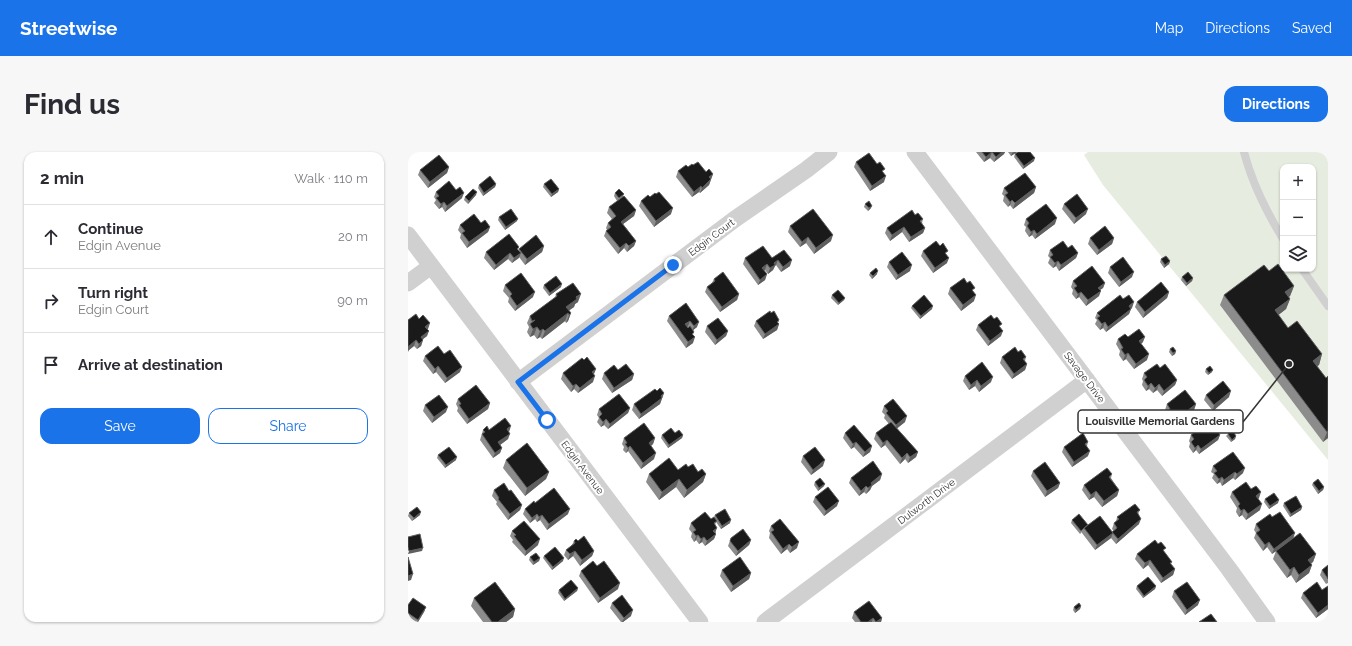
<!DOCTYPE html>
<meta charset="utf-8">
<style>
:root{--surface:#fff;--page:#f7f7f7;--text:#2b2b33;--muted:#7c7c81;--line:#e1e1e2;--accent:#1a73e8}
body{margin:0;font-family:Raleway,sans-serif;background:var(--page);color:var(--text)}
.controls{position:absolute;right:12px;top:12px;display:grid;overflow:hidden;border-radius:8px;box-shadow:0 1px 3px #0004}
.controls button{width:36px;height:36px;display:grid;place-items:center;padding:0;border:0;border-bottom:1px solid var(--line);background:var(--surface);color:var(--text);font:20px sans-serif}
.stop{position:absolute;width:12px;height:12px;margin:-9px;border:3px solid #1a73e8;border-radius:50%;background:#fff}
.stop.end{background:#1a73e8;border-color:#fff;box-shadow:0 1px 4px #0008}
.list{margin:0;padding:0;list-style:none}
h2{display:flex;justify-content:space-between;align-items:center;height:52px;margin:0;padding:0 16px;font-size:17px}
h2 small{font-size:13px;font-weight:400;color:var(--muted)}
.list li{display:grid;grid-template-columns:26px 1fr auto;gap:12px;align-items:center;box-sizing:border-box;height:64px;padding:0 16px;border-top:1px solid var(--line)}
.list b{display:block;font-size:15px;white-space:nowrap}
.list p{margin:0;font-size:13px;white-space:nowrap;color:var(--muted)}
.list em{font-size:13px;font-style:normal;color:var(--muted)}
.actions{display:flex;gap:8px;padding:12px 16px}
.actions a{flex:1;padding:9px 0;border:1px solid var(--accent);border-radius:12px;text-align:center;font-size:14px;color:var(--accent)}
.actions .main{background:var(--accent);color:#fff}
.icon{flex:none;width:22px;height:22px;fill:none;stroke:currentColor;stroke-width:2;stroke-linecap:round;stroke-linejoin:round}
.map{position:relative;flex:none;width:920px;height:470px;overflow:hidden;border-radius:12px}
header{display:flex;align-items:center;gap:24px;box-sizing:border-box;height:56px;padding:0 20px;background:var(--accent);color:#fff}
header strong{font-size:19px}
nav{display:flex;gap:22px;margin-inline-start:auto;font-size:14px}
.intro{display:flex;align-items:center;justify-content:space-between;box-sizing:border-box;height:96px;padding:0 24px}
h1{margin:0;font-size:28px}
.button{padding:10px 18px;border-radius:12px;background:var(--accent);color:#fff;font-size:14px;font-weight:700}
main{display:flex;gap:24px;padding:0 24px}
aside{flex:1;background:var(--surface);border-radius:12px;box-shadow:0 1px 3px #0004}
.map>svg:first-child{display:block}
</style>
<header>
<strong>Streetwise</strong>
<nav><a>Map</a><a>Directions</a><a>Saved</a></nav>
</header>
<div class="intro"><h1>Find us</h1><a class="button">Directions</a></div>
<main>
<aside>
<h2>2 min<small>Walk · 110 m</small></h2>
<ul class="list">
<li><svg class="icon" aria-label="ahead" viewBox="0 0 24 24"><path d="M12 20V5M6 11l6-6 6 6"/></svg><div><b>Continue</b><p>Edgin Avenue</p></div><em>20 m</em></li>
<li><svg class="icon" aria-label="right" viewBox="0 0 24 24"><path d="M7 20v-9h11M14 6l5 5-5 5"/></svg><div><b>Turn right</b><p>Edgin Court</p></div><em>90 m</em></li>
<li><svg class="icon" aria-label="arrive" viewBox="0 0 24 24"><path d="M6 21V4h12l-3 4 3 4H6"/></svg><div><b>Arrive at destination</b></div></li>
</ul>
<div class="actions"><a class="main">Save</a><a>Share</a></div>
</aside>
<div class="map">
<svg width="920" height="470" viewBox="0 0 920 470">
<rect width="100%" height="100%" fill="#fff"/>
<path fill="#e6ecdf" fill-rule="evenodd" d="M680,0H920V308L695,33L676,3ZM875,15H905V117H875Z"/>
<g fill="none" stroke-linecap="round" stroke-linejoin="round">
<path stroke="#d0d0d0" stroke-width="8" d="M836,0C844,31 858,59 875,87
M894,117L920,154"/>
<path stroke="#d0d0d0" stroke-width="17" d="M507,0L821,417L859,470
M0,83L292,470
M0,131L23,114
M110,230L327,67L398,18L421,0
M357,470L679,228"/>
</g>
<path fill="#8c8c8c" d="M568,0H597L596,2L586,10L582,6L576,10Z
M600,0H609L603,4Z
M607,2L626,9L615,17L606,5Z
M448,10L469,12L475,21L476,30L462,39L446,15Z
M285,13L305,22L301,33L292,41L291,40L284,45L268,25L270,19Z
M41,15L39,21L20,36L10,23L12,18Z
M88,32L87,35L75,44L70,36L71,33Z
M136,32L151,37L150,40L143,45L135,35Z
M628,35L626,41L605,57L602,53L600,55L595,49L596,44L594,42L596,36Z
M28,40L54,46L37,60L34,55L31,57L26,51L28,48L26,45Z
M207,41L216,42L215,44L228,58L226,64L215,72L228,89L226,94L219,100L216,96L210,102L196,84L198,79L199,78L198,76L200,71L204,67L199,61L201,55L209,49L206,44Z
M248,42L263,62L246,75L231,54L233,49Z
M68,43L60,52L56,48L57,45Z
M457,52L463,56L460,59L456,55Z
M656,52L678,62L666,72L654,57Z
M507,63L515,67L514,71L517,76L515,81L501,90L494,80L482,89L477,81L479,76Z
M91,65L109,69L97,78L90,68Z
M618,67L647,72L627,87L624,83L621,85L617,79L618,75L616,73Z
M73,71L82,75L80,80L59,96L52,86L53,82L50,78L52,73Z
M382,74L423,89L406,102L398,91L392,95L380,80Z
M682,86H706L704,92L689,103L680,92Z
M136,94L134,100L117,113L111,105L104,111L100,107L86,118L76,106L78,100L111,95L110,98L111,97Z
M660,96L670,101L668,106L651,119L648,114L645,116L640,111L642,106L640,104L642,98Z
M376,98L382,114L373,120L368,113L367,114L365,118L360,122L357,118H356L359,122L357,128L350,133L335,112L337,106H364Z
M515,99L539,103V111L525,121L513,104Z
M753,107L762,109L761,112L756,116L752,110Z
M481,110L502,119L488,128L479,115Z
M702,115L724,125L711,135L700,121Z
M861,119L886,134L882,144L881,145L882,147L878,157L870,163L880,176L914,202L911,213L909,214L918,226L920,224V286L915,290L812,153L816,143Z
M462,121L469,122L464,127L461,123Z
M774,125L785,126L784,129L778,134L773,128Z
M306,127L331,142L329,148L312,160L297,140L299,135L304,131Z
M665,129L697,131L695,136L692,138L691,144L678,154L671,145L668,147L664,142L665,138L663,135Z
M97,133L125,145L107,159L100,150L101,146L95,139Z
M136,133L153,135L141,144L135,136Z
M542,136L565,140L566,149L553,159L540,142Z
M761,140L759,146L735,166L727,155L729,150Z
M148,142L170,150L167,152L166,155L161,158L163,161L160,169L158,171L157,169L134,187L132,185L129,187L126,183L122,185L119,180L121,175L119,171L122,164L147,146Z
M424,143L437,146L436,148L430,153L423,146Z
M715,147L724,156L723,157L721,162L698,180L695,176L692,178L687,172L689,168L687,166L689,161Z
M278,151L289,175L285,178L286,180L285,183V191L278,196L259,169L261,164Z
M504,154L524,157L512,167L503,156Z
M363,161L371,168L370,171L371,172L369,178L355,187L346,174L348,169Z
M0,168L20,177L19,184L15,187V188L13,194L9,197L6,194L1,198Z
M570,173L593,184L580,194L568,178Z
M299,174L320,179L318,184L307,193L297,180Z
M720,185L735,190L733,192L739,208L726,217L718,207L715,209L711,203L712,199L708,192L710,187Z
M762,197L768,199L767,202L764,204L761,200Z
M610,200L618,205L617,209L619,212L617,218L604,227L592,211L594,205Z
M36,202L52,220L37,231L28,220L25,222L15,209L17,204Z
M176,208L188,217L185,223V230L170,241L166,237L163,240L153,227L155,221Z
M752,216L769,228L767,233L754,244L749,238L745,241L741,237L738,239L734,233L735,229L734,227L736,221Z
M798,217L804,220L800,223L797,220Z
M210,218L226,222L224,228L204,241L194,227L196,221Z
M557,224L583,230L571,240L567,234L561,238L555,229Z
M249,239L256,241L252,252L231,267L224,258L226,252Z
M798,243L821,245L805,259L796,248Z
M50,247L82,251L80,257L59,272L49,259L50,256L48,252Z
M759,252H788L786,258L768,272L765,268L762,270L758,264L759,260L757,258Z
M17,253L38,260L24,271L15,259Z
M476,254L497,270L489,276L510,300L508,305L500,311L497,307L492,312L477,293L473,296L466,287L468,281L481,272L476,266L477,263L474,260Z
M222,256L220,261L200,277L196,273L193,275L189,270L191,266L189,263L191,257Z
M75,278H81L101,280L100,287L92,293L94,296L92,301L85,306L72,288Z
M800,279L812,283L810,288L791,302L788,298L785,301L781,295L782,291L781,289L783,283Z
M267,281L275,283L274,286L260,296L253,286L254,283Z
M437,281L464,294L462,300L455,305L446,295L443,297L435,286Z
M820,282L828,284L827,287L823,290L818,284Z
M216,286H247L245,292L243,294L246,307L233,317L220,299L218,301L215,298L216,295L214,292Z
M680,290L679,294L680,304L664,315L654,300L656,295Z
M30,303L48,308L37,316L29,306Z
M395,304L415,314L403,323L393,310Z
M98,308L141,320L138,327L117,344L95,316Z
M805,314L835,321L827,328L825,326L814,334L812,330L809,332L804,326L806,322L803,320Z
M280,315L298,322L295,330L276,346L268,335L251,348L238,330L241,322L270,318Z
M625,319L652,331L650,336L637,345L623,324Z
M474,322L472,328L464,334L462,338L458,342L456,340L451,344L441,331L443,326Z
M704,322L703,326L711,338L709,344L694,355L686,345L681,348L674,338L676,333Z
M407,330L416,334L410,339L406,333Z
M905,331L916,335L915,338L910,342L904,333Z
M843,337L851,346L850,347L852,358L838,368L834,363L831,365L828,360L829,356L822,345L824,340Z
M86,338L101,339L114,353L112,358L100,368L88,352L89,350L84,344Z
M407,345L429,354L416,364L405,350Z
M857,347L870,351L861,357L856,350Z
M127,351L160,362L139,378L132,368L129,370L127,367L122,371L115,362L117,357Z
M876,351L894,355L893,358L882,365L875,354Z
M732,358L730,362L731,372L708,392L703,386L687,398L674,381V380L672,382L663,371L664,368L704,380L706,379L704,377L706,371L708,370L709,365Z
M1,361L12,363L4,369L0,364Z
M307,363L322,371L313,377L308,370L307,373L308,382L306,387L297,394L294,390L291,392L288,388L286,390L283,385L284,381L281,377L283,371L303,367L306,365Z
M864,365L885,386L908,402L905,410L903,411L904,413L901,421L888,431L883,423L879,426L865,407L868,399L869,398L864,402L859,395L855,399L846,386L848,381L846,378L848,372Z
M363,374L389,396L382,401L379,397L373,402L361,386L362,381L361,379Z
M104,379L130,393L117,404L104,390L105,388L102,384Z
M323,386L343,388L341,393L328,404L320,394Z
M166,389H170L186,399L184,404L172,414L165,404L160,408L156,403L158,398L164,393Z
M756,400L764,410L763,412L767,417L765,423L753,431L740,413L735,417L727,407L729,402Z
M136,404L155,409L144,418L135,406Z
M122,405L132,406L131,409L125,413L121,408Z
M920,413V431L918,432L912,423L914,418Z
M189,414L210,437L190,451L171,424L173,419Z
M314,418L343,421L341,427L323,440L312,424Z
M729,434H748L747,437L735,446L728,437Z
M920,434V457L908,466L893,446L895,441L914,438Z
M170,436L169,439L156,449L150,441L151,438Z
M766,439L790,453L777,463L764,445Z
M66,446L107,457L105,465L98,470H75L63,454Z
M204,451L223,464L215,470H213L202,456Z
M0,453L18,455L16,460L10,470H3L0,468Z
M673,454L672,457L667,461L665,458L666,455Z
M446,460L474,466L473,470H447L444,466Z"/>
<path fill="#5f5f5f" d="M584,0L582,6L576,10L578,5Z
M594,0H597L596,2L586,10L588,5Z
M606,0H609L603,4L604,1Z
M627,6L626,9L615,17L616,14Z
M41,15L39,21L20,36L22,30Z
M305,22L301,33L292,41L294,36L301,25Z
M478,24L476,30L462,39L464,34Z
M88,32L87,35L75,44L76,41Z
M293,34L291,40L284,45L286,40Z
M628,35L626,41L605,57L607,51Z
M151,37L150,40L143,45L144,42Z
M69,40L68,43L60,52L61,49Z
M56,41L54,46L37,60L39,54Z
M604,48L602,53L600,55L602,50Z
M36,50L34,55L31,57L33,52Z
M464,54L463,56L460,59L461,56Z
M265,56L263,62L246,75L248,69Z
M680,57L678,62L666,72L668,66Z
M228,58L226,64L211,75L213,70Z
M649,66L647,72L627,87L629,82Z
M110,67L109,69L97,78L98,75Z
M82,75L80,80L59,96L61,90Z
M496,75L494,80L482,89L484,83Z
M517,76L515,81L501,90L503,85Z
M626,78L624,83L621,85L623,80Z
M425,83L423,89L406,102L408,96Z
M400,85L398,91L392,95L394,90Z
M706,86L704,92L689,103L691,98Z
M228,89L226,94L219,100L221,94Z
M218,91L216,96L210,102L212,96Z
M136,94L134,100L117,113L119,107Z
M102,101L100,107L86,118L88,113Z
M113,101L111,106L104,111L106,106Z
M670,101L668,106L651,119L653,113Z
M541,106L539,111L525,121L527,116Z
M370,108L368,113L367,114L365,118L360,122L362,116L366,111Z
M384,108L382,114L373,120L375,115Z
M650,109L648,114L645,116L647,111Z
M762,109L761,112L756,116L757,113Z
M359,112L357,118L352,121L354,116Z
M504,113L502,119L488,128L490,123Z
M470,119L469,122L464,127L465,124Z
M726,120L724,125L711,135L713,130Z
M359,122L357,128L350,133L352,128Z
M785,126L784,129L778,134L779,131Z
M697,131L695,136L688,141L690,136Z
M154,132L153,135L141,144L142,141Z
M886,134L882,144L873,150L877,140Z
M693,139L691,144L678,154L680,148Z
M127,140L125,145L107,159L109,154Z
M673,140L671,145L668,147L670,142Z
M761,140L759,146L735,166L737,160Z
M173,142L170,150L167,152L166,155L155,163L158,155L168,145Z
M331,142L329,148L312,160L314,155Z
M568,143L566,149L553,159L555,153Z
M437,146L436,148L430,153L431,151Z
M882,147L878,157L863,169L867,158Z
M726,150L724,156L719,160L721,154Z
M525,154L524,157L512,167L513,164Z
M723,157L721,162L698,180L700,175Z
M160,161L157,169L134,187L137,179Z
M163,161L160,169L158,171L161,163Z
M371,168L369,173L371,172L369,178L355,187L357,182Z
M282,169L280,174L275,178L277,172Z
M291,170L289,175L284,179L286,174Z
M697,170L695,176L692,178L694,172Z
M22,171L20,177L15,180L17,175Z
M129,175L126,183L122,185L125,177Z
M135,177L132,185L129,187L132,179Z
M21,179L19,184L11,190L13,185Z
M320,179L318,184L307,193L309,188Z
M595,179L593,184L580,194L582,189Z
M287,185L285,191L278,196L280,190Z
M737,185L735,190L729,195L731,189Z
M8,188L6,194L1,198L0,200V195Z
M15,188L13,194L9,197L11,192Z
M768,199L767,202L764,204L765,201Z
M720,201L718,207L715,209L717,203Z
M741,202L739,208L726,217L728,212Z
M914,202L911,213L902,219L905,209Z
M619,212L617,218L604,227L606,222Z
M30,214L28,220L25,222L27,217Z
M54,215L52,220L37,231L39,226Z
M188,217L186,222L182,226L184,220Z
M805,218L804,220L800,223L801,221Z
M226,222L224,228L204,241L206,236Z
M187,224L185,230L170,241L172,236Z
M585,225L583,230L571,240L573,234Z
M569,228L567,234L561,238L563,233Z
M769,228L767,233L754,244L756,239Z
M743,231L741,237L738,239L740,234Z
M168,232L166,237L163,240L165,234Z
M751,232L749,238L745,241L747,236Z
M823,239L821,245L805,259L806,253Z
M256,241L252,252L231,267L233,262Z
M82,251L80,257L59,272L61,267Z
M788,252L786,258L768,272L770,266Z
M40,255L38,260L24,271L26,265Z
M222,256L220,261L200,277L202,272Z
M767,262L765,268L762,270L764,265Z
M499,264L497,270L486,279L488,273Z
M198,267L196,273L193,275L195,270Z
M103,274L101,280L99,277Z
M920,279V286L915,290L919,280Z
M102,282L100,287L88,296L90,290Z
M275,283L274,286L260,296L261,293Z
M812,283L810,288L791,302L793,297Z
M828,284L827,287L823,290L824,288Z
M247,286L245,292L239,297L241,291Z
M479,288L477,293L473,296L475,291Z
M448,290L446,295L443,297L445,292Z
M790,293L788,298L785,301L787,296Z
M222,294L220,299L218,301L220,296Z
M464,294L462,300L455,305L457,300Z
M94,296L92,301L85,306L87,301Z
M682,299L680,304L664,315L666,310Z
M510,300L508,305L500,311L502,305Z
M248,301L246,307L233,317L235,311Z
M499,301L497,307L492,312L494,306Z
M49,305L48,308L37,316L38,313Z
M417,308L415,314L403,323L405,318Z
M837,316L835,321L827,328L829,322Z
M141,320L138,327L117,344L119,336Z
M827,320L825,326L814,334L816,328Z
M298,322L295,330L276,346L279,338Z
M474,322L472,328L464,334L462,338L458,342L463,331Z
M814,325L812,330L809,332L811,327Z
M271,327L268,335L251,348L254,340Z
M652,331L650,336L637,345L639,339Z
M417,332L416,334L410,339L411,336Z
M458,334L456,340L451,344L453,339Z
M916,335L915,338L910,342L911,339Z
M711,338L709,344L694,355L696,349Z
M688,339L686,345L681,348L683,343Z
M853,340L851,346L846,350L848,344Z
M871,348L870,351L861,357L862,354Z
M431,349L429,354L416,364L418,359Z
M854,352L852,358L838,368L840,362Z
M114,353L112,358L100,368L102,362Z
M894,355L893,358L882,365L883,362Z
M162,357L160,362L139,378L141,372Z
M836,357L834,363L831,365L833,359Z
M13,360L12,363L4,369L6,366Z
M129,362L127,367L122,371L124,366Z
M134,363L132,368L129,370L131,365Z
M733,367L731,372L708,392L710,387Z
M323,368L322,371L313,377L314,374Z
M309,376L307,381L305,379Z
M705,381L703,386L687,398L689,393Z
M887,381L885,387L864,402L866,397Z
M308,382L306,387L297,394L299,389Z
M290,383L288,388L286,390L288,384Z
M296,385L294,390L291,392L293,387Z
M132,387L130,393L117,404L118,399Z
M343,388L341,393L328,404L330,399Z
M391,390L389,396L382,401L384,395Z
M861,390L859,395L855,399L857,393Z
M381,392L379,397L373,402L375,397Z
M15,396L14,399L0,402L1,399Z
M167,399L165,404L160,408L162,402Z
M186,399L184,404L172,414L174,408Z
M908,402L905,410L897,416L900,408Z
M132,406L131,409L125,413L126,410Z
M156,406L155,409L144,418L145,415Z
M742,408L740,413L735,417L737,411Z
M904,413L901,421L888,431L891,423Z
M886,415L883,423L879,426L882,418Z
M767,417L765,423L753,431L755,426Z
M343,421L341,427L323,440L325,434Z
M5,422L3,428L0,429V424Z
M212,431L210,437L190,451L192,446Z
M748,434L747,437L735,446L736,444Z
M170,436L169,439L156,449L157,447Z
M792,448L790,453L777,463L779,458Z
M920,453V457L908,466L910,461Z
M673,454L672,457L667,461L668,458Z
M18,455L16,460L10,470H9Z
M107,457L105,465L98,470H90Z
M225,458L223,464L215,470H214L216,466Z
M465,466L464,470H460Z
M474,466L473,470H468Z"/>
<path fill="#1a1a1a" stroke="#5f5f5f" d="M574,0H594L588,5L584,0L578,5Z
M610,0H622L627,6L616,14L607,2Z
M461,1L469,12L472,10L477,17L474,19L478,24L464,34L448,10Z
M31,3L41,15L22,30L12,18Z
M290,10L298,20L301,17L305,22L301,25L303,27L294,36L293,34L286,40L270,19L278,13L280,15L284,12L285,13Z
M617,21L628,35L607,51L604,48L602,50L597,43L600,41L596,36Z
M82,24L88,32L76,41L71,33Z
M143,27L151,37L144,42L136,32Z
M41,29L48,38L52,35L56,41L39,54L36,50L33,52L28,46L31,44L28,40Z
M65,37L69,40L61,49L57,45Z
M211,37L216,42L211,46L207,41Z
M251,40L265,56L248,69L233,49L240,43L242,45L247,41L248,42Z
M669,42L680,57L668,66L656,52Z
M216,44L228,58L213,70L228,89L221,94L218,91L212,96L198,79L203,75L200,71L208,64L201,55Z
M461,49L464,54L461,56L457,52Z
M638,52L649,66L629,82L626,78L623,80L619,74L621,71L618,67Z
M103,57L110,67L98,75L91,65Z
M405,57L425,83L408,96L400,85L394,90L382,74Z
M504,58L507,63L510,61L515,67L512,69L517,76L503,85L496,75L484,83L479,76Z
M66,62L73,71L77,68L82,75L61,90L54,81L57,79L52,73Z
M697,74L706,86L691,98L682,86Z
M101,82L111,95L109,97L113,101L106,106L102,101L88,113L78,100Z
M128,83L136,94L119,107L111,97Z
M528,89L532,94L535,91L540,99L537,101L541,106L527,116L515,99Z
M655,89L660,96L664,93L670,101L653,113L650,109L647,111L642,105L645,103L642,98Z
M355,94L364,106L376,98L384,108L375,115L370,108L366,111L367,113L362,116L359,112L354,116L359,122L352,128L337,106Z
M494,100L504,113L490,123L481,110Z
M758,104L762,109L757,113L753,107Z
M715,105L726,120L713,130L702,115Z
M870,112L886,134L877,140L882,147L867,158L880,176L889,169L914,202L905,209L918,226L920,224V279L919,280L816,143L856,113L861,119Z
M684,114L697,131L690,136L693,139L680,148L673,140L670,142L666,136L669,134L665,129Z
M468,116L470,119L465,124L462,121Z
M315,120L331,142L314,155L299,135L307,129L306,127Z
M780,120L785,126L779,131L774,125Z
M113,121L127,140L109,154L102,144L104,142L97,133Z
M148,124L154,132L142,141L136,133Z
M556,126L559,131L562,129L567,136L564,138L568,143L555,153L542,136Z
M753,130L761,140L737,160L729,150Z
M165,131L173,142L168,145L169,147L158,155L163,161L161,163L160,161L137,179L135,177L132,179L129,175L125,177L122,172L127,168L124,169L122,164L149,144L148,142Z
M430,138L437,146L431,151L424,143Z
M516,143L525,154L513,164L504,154Z
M712,143L715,147L721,143L726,150L721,154L723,157L700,175L697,170L694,172L689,166L692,164L689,161Z
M278,151L291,170L286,174L282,169L277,172L280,176L282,174L286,180L284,182L287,185L280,190L261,164Z
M362,159L363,161L366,159L371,168L369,170L371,172L357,182L348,169Z
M8,162L11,167L15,163L22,171L17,175L21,179L13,185L15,188L11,192L8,188L0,195V168Z
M583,163L586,167L589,165L594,172L591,174L595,179L582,189L570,173Z
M310,166L320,179L309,188L299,174Z
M731,177L737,185L731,189L741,202L728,212L720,201L717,203L713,197L715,196L710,187L717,182L720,185Z
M30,194L36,202L42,198L54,215L39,226L30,214L27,217L17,204Z
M607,195L610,200L613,198L618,205L615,207L619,212L606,222L594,205Z
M765,195L768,199L765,201L762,197Z
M179,205L188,217L184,220L187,224L172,236L168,232L165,234L155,221L174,206L176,208Z
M574,210L585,225L573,234L569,228L563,233L557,224Z
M218,212L226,222L206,236L196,221L206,213L210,218Z
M749,212L752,216L757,212L769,228L756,239L751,232L747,236L743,231L740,234L736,228L739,225L736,221Z
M802,214L805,218L801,221L798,217Z
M815,229L823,239L806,253L798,243Z
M68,233L82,251L61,267L51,253L53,252L50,247Z
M252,236L256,241L253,244L254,246L233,262L226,252L247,237L249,239Z
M777,238L788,252L770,266L767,262L764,265L760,259L762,257L759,252Z
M211,242L222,256L202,272L198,267L195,270L191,265L194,262L191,257Z
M31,243L40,255L26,265L17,253Z
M485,247L499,264L488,273L478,261L480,259L476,254Z
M97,266L103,274L99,277L102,282L90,290L94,296L87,301L74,282L77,280L75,278L79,274L81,278Z
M483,270L510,300L502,305L499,301L494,306L479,288L475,291L468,281Z
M236,271L247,286L241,291L248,301L235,311L222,294L220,296L217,292L219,291L216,286Z
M446,273L464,294L457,300L448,290L445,292L437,281Z
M796,273L800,279L806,274L812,283L793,297L790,293L787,296L783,290L786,287L783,283Z
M263,276L267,281L271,278L275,283L261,293L254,283Z
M824,278L828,284L824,288L820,282Z
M675,281L680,290L677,292L682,299L666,310L656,295Z
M119,291L141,320L119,336L98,308Z
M41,295L49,305L38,313L30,303Z
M407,295L417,308L405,318L395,304Z
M825,300L837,316L829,322L827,320L816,328L814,325L811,327L806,321L809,319L805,314Z
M261,306L270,318L278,312L280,315L285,312L290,320L294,317L298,322L279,338L271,327L254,340L241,322Z
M465,309L474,322L463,331L464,333L460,336L458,334L453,339L443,326Z
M637,310L652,331L639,339L625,319Z
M699,316L704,322L701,325L711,338L696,349L688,339L683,343L676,333Z
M412,326L417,332L411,336L407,330Z
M910,327L916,335L911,339L905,331Z
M838,330L843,337L848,334L853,340L848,344L854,352L840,362L836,357L833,359L830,354L832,352L824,340Z
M96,331L101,339L103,338L114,353L102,362L90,347L91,346L86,338Z
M420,335L431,349L418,359L407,345Z
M146,336L162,357L141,372L134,363L131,365L129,362L124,366L117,357L126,349L127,351Z
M866,341L871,348L862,354L857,347Z
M888,344L894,355L883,362L876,351Z
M727,352L732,358L729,360L733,367L710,387L704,380L709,376L706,371L711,367L709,365Z
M9,355L13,360L6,366L1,361Z
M317,357L323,368L314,374L307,363Z
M297,360L303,367L306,365L309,369L306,371L309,376L305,379L308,382L299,389L296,385L293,387L290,383L288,384L285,380L288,378L283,371Z
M872,360L887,381L866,397L861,390L857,393L848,381L852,378L848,372L862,362L864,365Z
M671,362L680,373L676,376L673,379L664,368Z
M692,364L705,381L689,393L676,376Z
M372,367L391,390L384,395L381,392L375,397L363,380L366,378L363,374Z
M116,369L132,387L118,399L106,384L108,383L104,379Z
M335,377L343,388L330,399L322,389L323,386Z
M892,381L908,402L900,408L904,413L891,423L886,415L882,418L868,399Z
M12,382L15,396L1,399L0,395V385Z
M176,384L186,399L174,408L167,399L162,402L158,398L167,391L166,389L168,387L170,389Z
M747,388L750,392L753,390L758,396L755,398L764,410L762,411L767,417L755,426L742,408L737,411L729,402Z
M147,395L156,406L145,415L136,404Z
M128,401L132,406L126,410L122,405Z
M0,405L5,422L0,424Z
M332,405L343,421L325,434L314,418Z
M185,409L189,414L196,409L212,431L192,446L173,419Z
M920,413V427L914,418Z
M740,425L748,434L736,444L729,434Z
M163,428L170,436L157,447L151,438Z
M87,430L107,457L90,470H84L66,446Z
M779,430L792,448L779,458L766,439Z
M909,430L914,438L920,434V453L910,461L895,441Z
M214,443L225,458L216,466L204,451Z
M5,446L18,455L10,468L0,461V453Z
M461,449L474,466L468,470L465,466L460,470H453L446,460Z
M671,451L673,454L668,458L666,455Z
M803,462L809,470H791Z"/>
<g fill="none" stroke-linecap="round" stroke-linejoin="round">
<path stroke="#1a73e8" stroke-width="5" d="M139,268L110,230L265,113"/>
</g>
<g text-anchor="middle" stroke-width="4" stroke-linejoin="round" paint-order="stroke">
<g font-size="10" fill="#333" stroke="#fff">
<text transform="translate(303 85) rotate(-37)" y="4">Edgin Court</text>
<text transform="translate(677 225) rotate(53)" y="4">Savage Drive</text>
<text transform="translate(175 315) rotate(53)" y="4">Edgin Avenue</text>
<text transform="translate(518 349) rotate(-37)" y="4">Dulworth Drive</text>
</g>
</g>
<path fill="none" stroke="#333" stroke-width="1.5" d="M881 212L835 270"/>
<circle fill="#333" stroke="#fff" stroke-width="1.5" cx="881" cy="212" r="4"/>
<rect fill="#fff" stroke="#333" stroke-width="1.5" x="670" y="258" width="165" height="23" rx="4"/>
<g font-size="11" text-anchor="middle" font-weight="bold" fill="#333">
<text x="752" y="273">Louisville Memorial Gardens</text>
</g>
</svg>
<div class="controls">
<button>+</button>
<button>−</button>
<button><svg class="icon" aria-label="layers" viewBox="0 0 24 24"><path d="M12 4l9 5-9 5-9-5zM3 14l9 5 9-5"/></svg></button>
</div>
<div class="stop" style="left:139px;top:268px"></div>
<div class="stop end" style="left:265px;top:113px"></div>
</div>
</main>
